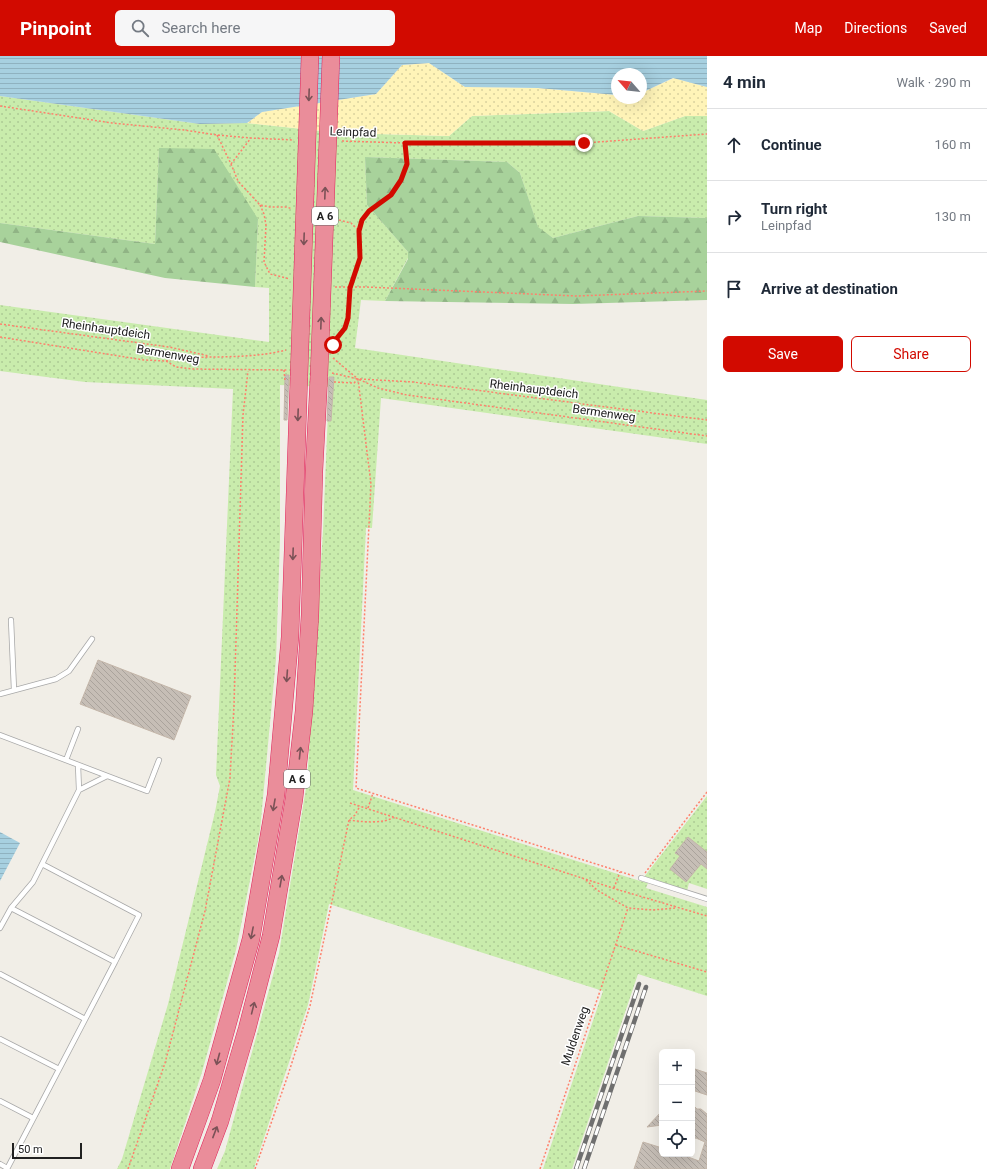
<!DOCTYPE html>
<meta charset="utf-8">
<style>
:root{--surface:#fff;--page:#f6f6f7;--text:#1f2937;--muted:#747a83;--line:#e0e1e3;--accent:#d20a00}
body{margin:0;font-family:Roboto,sans-serif;background:var(--page);color:var(--text)}
.controls{position:absolute;right:12px;bottom:12px;display:grid;overflow:hidden;border-radius:6px;box-shadow:0 4px 16px #0002}
.controls button{width:36px;height:36px;display:grid;place-items:center;padding:0;border:0;border-bottom:1px solid var(--line);background:var(--surface);color:var(--text);font:20px sans-serif}
.compass{position:absolute;left:611px;top:12px;width:36px;height:36px;border-radius:50%;background:var(--surface);box-shadow:0 4px 16px #0002;rotate:298deg}
.scale{position:absolute;left:12px;bottom:10px;width:70px;box-sizing:border-box;padding-left:4px;border:2px solid #212121;border-top:0;font-size:11px;line-height:14px;white-space:nowrap;color:#212121;-webkit-text-stroke:3px #fff;paint-order:stroke}
.stop{position:absolute;width:12px;height:12px;margin:-9px;border:3px solid #d20a00;border-radius:50%;background:#fff}
.stop.end{background:#d20a00;border-color:#fff;box-shadow:0 1px 4px #0008}
.list{margin:0;padding:0;list-style:none}
h2{display:flex;justify-content:space-between;align-items:center;height:52px;margin:0;padding:0 16px;font-size:17px}
h2 small{font-size:13px;font-weight:400;color:var(--muted)}
.list li{display:grid;grid-template-columns:26px 1fr auto;gap:12px;align-items:center;box-sizing:border-box;height:72px;padding:0 16px;border-top:1px solid var(--line)}
.list b{display:block;font-size:15px;white-space:nowrap}
.list p{margin:0;font-size:13px;white-space:nowrap;color:var(--muted)}
.list em{font-size:13px;font-style:normal;color:var(--muted)}
.actions{display:flex;gap:8px;padding:12px 16px}
.actions a{flex:1;padding:9px 0;border:1px solid var(--accent);border-radius:6px;text-align:center;font-size:14px;color:var(--accent)}
.actions .main{background:var(--accent);color:#fff}
.icon{flex:none;width:22px;height:22px;fill:none;stroke:currentColor;stroke-width:2;stroke-linecap:round;stroke-linejoin:round}
.map{position:relative;flex:none;width:707px;height:1113px;overflow:hidden}
header{display:flex;align-items:center;gap:24px;box-sizing:border-box;height:56px;padding:0 20px;background:var(--accent);color:#fff}
header strong{font-size:19px}
nav{display:flex;gap:22px;margin-inline-start:auto;font-size:14px}
.search{width:280px;height:36px;background:var(--page);display:flex;align-items:center;gap:10px;box-sizing:border-box;padding:0 14px;border-radius:6px;color:var(--muted);font-size:15px}
main{display:flex}
aside{flex:1;background:var(--surface)}
.map>svg:first-child{display:block}
</style>
<header>
<strong>Pinpoint</strong>
<div class="search"><svg class="icon" aria-label="search" viewBox="0 0 24 24"><circle cx="10" cy="10" r="6"/><path d="M15 15l6 6"/></svg>Search here</div>
<nav><a>Map</a><a>Directions</a><a>Saved</a></nav>
</header>
<main>
<div class="map">
<svg width="707" height="1113" viewBox="0 0 707 1113">
<defs>
<pattern id="grass-dots" width="8" height="8" patternUnits="userSpaceOnUse"><rect width="8" height="8" fill="#c9ecac"/><path d="M2 2h.1M6 6h.1" fill="none" stroke="#acca94" stroke-width="1.8" stroke-linecap="round"/></pattern>
<pattern id="forest-firs" width="22" height="20" patternUnits="userSpaceOnUse"><rect width="22" height="20" fill="#a8d29b"/><path d="M5 1l3.5 6h-7zM16 11l3.5 6h-7z" fill="#90b485"/></pattern>
<pattern id="sand-dots" width="8" height="8" patternUnits="userSpaceOnUse"><rect width="8" height="8" fill="#fff4b8"/><path d="M2 2h.1M6 6h.1" fill="none" stroke="#dad19e" stroke-width="1.8" stroke-linecap="round"/></pattern>
<pattern id="water-rules" width="6" height="5" patternUnits="userSpaceOnUse"><rect width="6" height="5" fill="#a7d0e0"/><path d="M0 2.5h6" fill="none" stroke="#8fb2c0"/></pattern>
<pattern id="building-back-hatch" width="6" height="6" patternUnits="userSpaceOnUse"><rect width="6" height="6" fill="#c6beb6"/><path d="M-1 5l2 2M0 0l6 6M5-1l2 2" fill="none" stroke="#aaa39c"/></pattern>
</defs>
<rect width="100%" height="100%" fill="#f1eee7"/>
<path fill="url(#grass-dots)" d="M0,40L200,68L247,67L340,77L449,80L472,60L609,55L643,75L685,60H707V162L638,160L553,182L538,172L520,117L507,106L365,101L367,149L408,196V202L385,245L361,244L355,292L707,344V388L381,342L372,472H366L353,734L640,825L648,827L646,832L707,851V940L638,918L572,1113H543L603,935L329,848L308,949L255,1109L254,1113H217L225,1095L279,897L307,726L323,475L329,331L280,329V484L276,603L260,774L236,894L202,1016L170,1113H117L122,1103L168,948L215,756L220,730L216,719L233,333L85,326L0,315V249L269,286V232L255,231L258,163L159,93L155,188L0,167Z
M707,740V833L689,827L687,835L644,821Z"/>
<path fill="url(#forest-firs)" d="M159,92L214,93L258,163L255,231L165,222L0,186V167L155,188Z
M365,101L507,106L520,117L538,171L553,182L638,160L707,162V244L574,248L385,245L408,203V196L367,149Z"/>
<path fill="url(#sand-dots)" d="M429,7L465,31L538,32L617,39V42H641V37L674,22L707,31V60H685L643,75L609,55L472,60L449,80L340,77L247,67L262,56L376,38L402,9Z"/>
<path fill="url(#water-rules)" d="M0,0H707V31L673,22L641,37V18H617V39L538,32L465,31L429,7L402,9L376,38L262,56L247,67L200,68L0,40Z
M0,776L20,787L0,825Z"/>
<path fill="url(#building-back-hatch)" stroke="#c4b6a9" d="M285,319H289L287,364H284Z
M329,321H334L331,365H327Z
M98,604L191,640L174,684L80,648Z
M688,781L707,796V813L701,808L686,826L670,813L680,800L675,797Z
M692,1012L707,1017V1039L692,1034Z
M692,1048L697,1053H701L707,1058V1113H634L643,1086L662,1092V1098H680L699,1105L705,1086L696,1082L692,1083Z
M662,1055V1069L647,1071Z"/>
<g fill="none" stroke-linecap="round" stroke-linejoin="round">
<g stroke="#a8a8a8" stroke-width="6">
<path id="service" d="M11,564L14,634
M0,638L56,623L69,615L92,583
M0,679L147,735L159,704
M66,704L78,673
M79,734L107,720
M42,808L139,859L115,906
M641,822L707,843
M0,872L11,852L33,826L79,734L78,709
M0,918L85,963
M0,983L59,1013
M0,1045L33,1062
M0,1108L7,1112
M7,1113L115,906L11,852"/>
</g>
<g stroke="#e1235b" stroke-width="18">
<path id="motorway" d="M180,1113L212,1024L251,883L276,739L290,581L299,320
M202,1113L220,1065L247,973L271,880L294,743L304,655L310,559L314,415L319,320"/>
</g>
<path stroke="#fe816c" stroke-width="1.5" stroke-dasharray="2 2" stroke-linecap="butt" d="M0,50L112,67L184,74L217,79L251,82L294,84
M217,79L231,108L238,125L260,149L270,151H287L292,153
M342,85L405,87H584L707,78
M231,108L251,82
M260,149L264,158L266,169L264,206L270,218L290,223
M339,164L351,167L359,175
M335,231H365L577,240L707,235
M0,268L169,291L209,300
M0,281L144,304L166,305L176,311L192,313L287,314
M334,288L337,282L345,272L348,262L350,232L360,202L359,175L362,164L369,155L391,139L401,124L407,108L405,87
M333,302L358,323L371,428L356,732L634,820
M166,305L176,302C212,300 251,303 286,294
M284,314L285,325
M332,317L358,323L378,332L407,339L707,380
M360,323L413,326L707,364
M334,326L354,327L358,323
M350,747L619,834L707,860
M368,752L373,737
M349,764C360,766 385,768 394,761
M645,817L707,736
M586,824L597,834L628,852L653,854L675,852
M614,832L620,816
M616,889L707,916
M128,1113L165,1007L205,855L230,722L234,649L243,359L248,315
M255,1113L288,1019L310,950L349,764L355,759L360,750
M540,1113L628,852"/>
<use href="#service" stroke="#fff" stroke-width="4.5"/>
<use href="#motorway" stroke="#ea8d9a" stroke-width="17"/>
<g stroke="#6f6f6f" stroke-width="4.5">
<path id="rail" d="M576,1113L639,928
M584,1113L646,931"/>
</g>
<use href="#rail" stroke="#fff" stroke-width="3" stroke-dasharray="9" stroke-linecap="butt"/>
<g stroke="#e1235b" stroke-width="18" stroke-linecap="butt">
<path id="motorway-bridge" d="M299,320L310,0
M319,320L331,0"/>
</g>
<use href="#motorway-bridge" stroke="#ea8d9a" stroke-width="17"/>
</g>
<defs><path id="oneway-shaft" d="M-6 0H5M1.5-3L5.5 0L1.5 3" fill="none" stroke-width="1.6" stroke-linecap="round" stroke-linejoin="round"/></defs>
<g stroke="#7b5257">
<use href="#oneway-shaft" transform="translate(309 39) rotate(92)"/>
<use href="#oneway-shaft" transform="translate(325 137) rotate(-88)"/>
<use href="#oneway-shaft" transform="translate(304 183) rotate(92)"/>
<use href="#oneway-shaft" transform="translate(321 267) rotate(-88)"/>
<use href="#oneway-shaft" transform="translate(298 359) rotate(92)"/>
<use href="#oneway-shaft" transform="translate(293 498) rotate(92)"/>
<use href="#oneway-shaft" transform="translate(287 620) rotate(94)"/>
<use href="#oneway-shaft" transform="translate(300 697) rotate(-84)"/>
<use href="#oneway-shaft" transform="translate(274 749) rotate(100)"/>
<use href="#oneway-shaft" transform="translate(281 825) rotate(-80)"/>
<use href="#oneway-shaft" transform="translate(252 877) rotate(101)"/>
<use href="#oneway-shaft" transform="translate(253 952) rotate(-76)"/>
<use href="#oneway-shaft" transform="translate(218 1003) rotate(105)"/>
<use href="#oneway-shaft" transform="translate(215 1076) rotate(-69)"/>
</g>
<g fill="none" stroke-linecap="round" stroke-linejoin="round">
<path stroke="#d20a00" stroke-width="5" d="M333,289L337,282L345,272L348,262L350,232L360,202L359,175L362,164L369,155L391,139L401,124L407,108L405,87H584"/>
</g>
<g text-anchor="middle" stroke-width="3" stroke-linejoin="round" paint-order="stroke">
<g fill="#fff" stroke="#646464" stroke-width="1">
<rect x="312" y="151" width="26" height="18" rx="3"/>
<rect x="284" y="714" width="26" height="18" rx="3"/>
</g>
<g font-size="11" font-weight="bold" fill="#212121">
<text x="325" y="164">A 6</text>
<text x="297" y="727">A 6</text>
</g>
<g font-size="12" fill="#212121" stroke="#fff">
<text transform="translate(353 76) rotate(2)" y="4">Leinpfad</text>
<text transform="translate(106 273) rotate(8)" y="4">Rheinhauptdeich</text>
<text transform="translate(168 298) rotate(10)" y="4">Bermenweg</text>
<text transform="translate(534 333) rotate(7)" y="4">Rheinhauptdeich</text>
<text transform="translate(604 357) rotate(8)" y="4">Bermenweg</text>
<text transform="translate(575 980) rotate(-71)" y="4">Muldenweg</text>
</g>
</g>
</svg>
<div class="controls">
<button>+</button>
<button>−</button>
<button><svg class="icon" aria-label="locate" viewBox="0 0 24 24"><circle cx="12" cy="12" r="6"/><path d="M12 2v4M12 18v4M2 12h4M18 12h4"/></svg></button>
</div>
<svg class="compass" viewBox="-18 -18 36 36"><path d="M0-13l5 13h-10z" fill="#e53935"/><path d="M0 13l5-13h-10z" fill="#747a83"/></svg>
<div class="scale">50 m</div>
<div class="stop" style="left:333px;top:289px"></div>
<div class="stop end" style="left:584px;top:87px"></div>
</div>
<aside>
<h2>4 min<small>Walk · 290 m</small></h2>
<ul class="list">
<li><svg class="icon" aria-label="ahead" viewBox="0 0 24 24"><path d="M12 20V5M6 11l6-6 6 6"/></svg><div><b>Continue</b></div><em>160 m</em></li>
<li><svg class="icon" aria-label="right" viewBox="0 0 24 24"><path d="M7 20v-9h11M14 6l5 5-5 5"/></svg><div><b>Turn right</b><p>Leinpfad</p></div><em>130 m</em></li>
<li><svg class="icon" aria-label="arrive" viewBox="0 0 24 24"><path d="M6 21V4h12l-3 4 3 4H6"/></svg><div><b>Arrive at destination</b></div></li>
</ul>
<div class="actions"><a class="main">Save</a><a>Share</a></div>
</aside>
</main>
